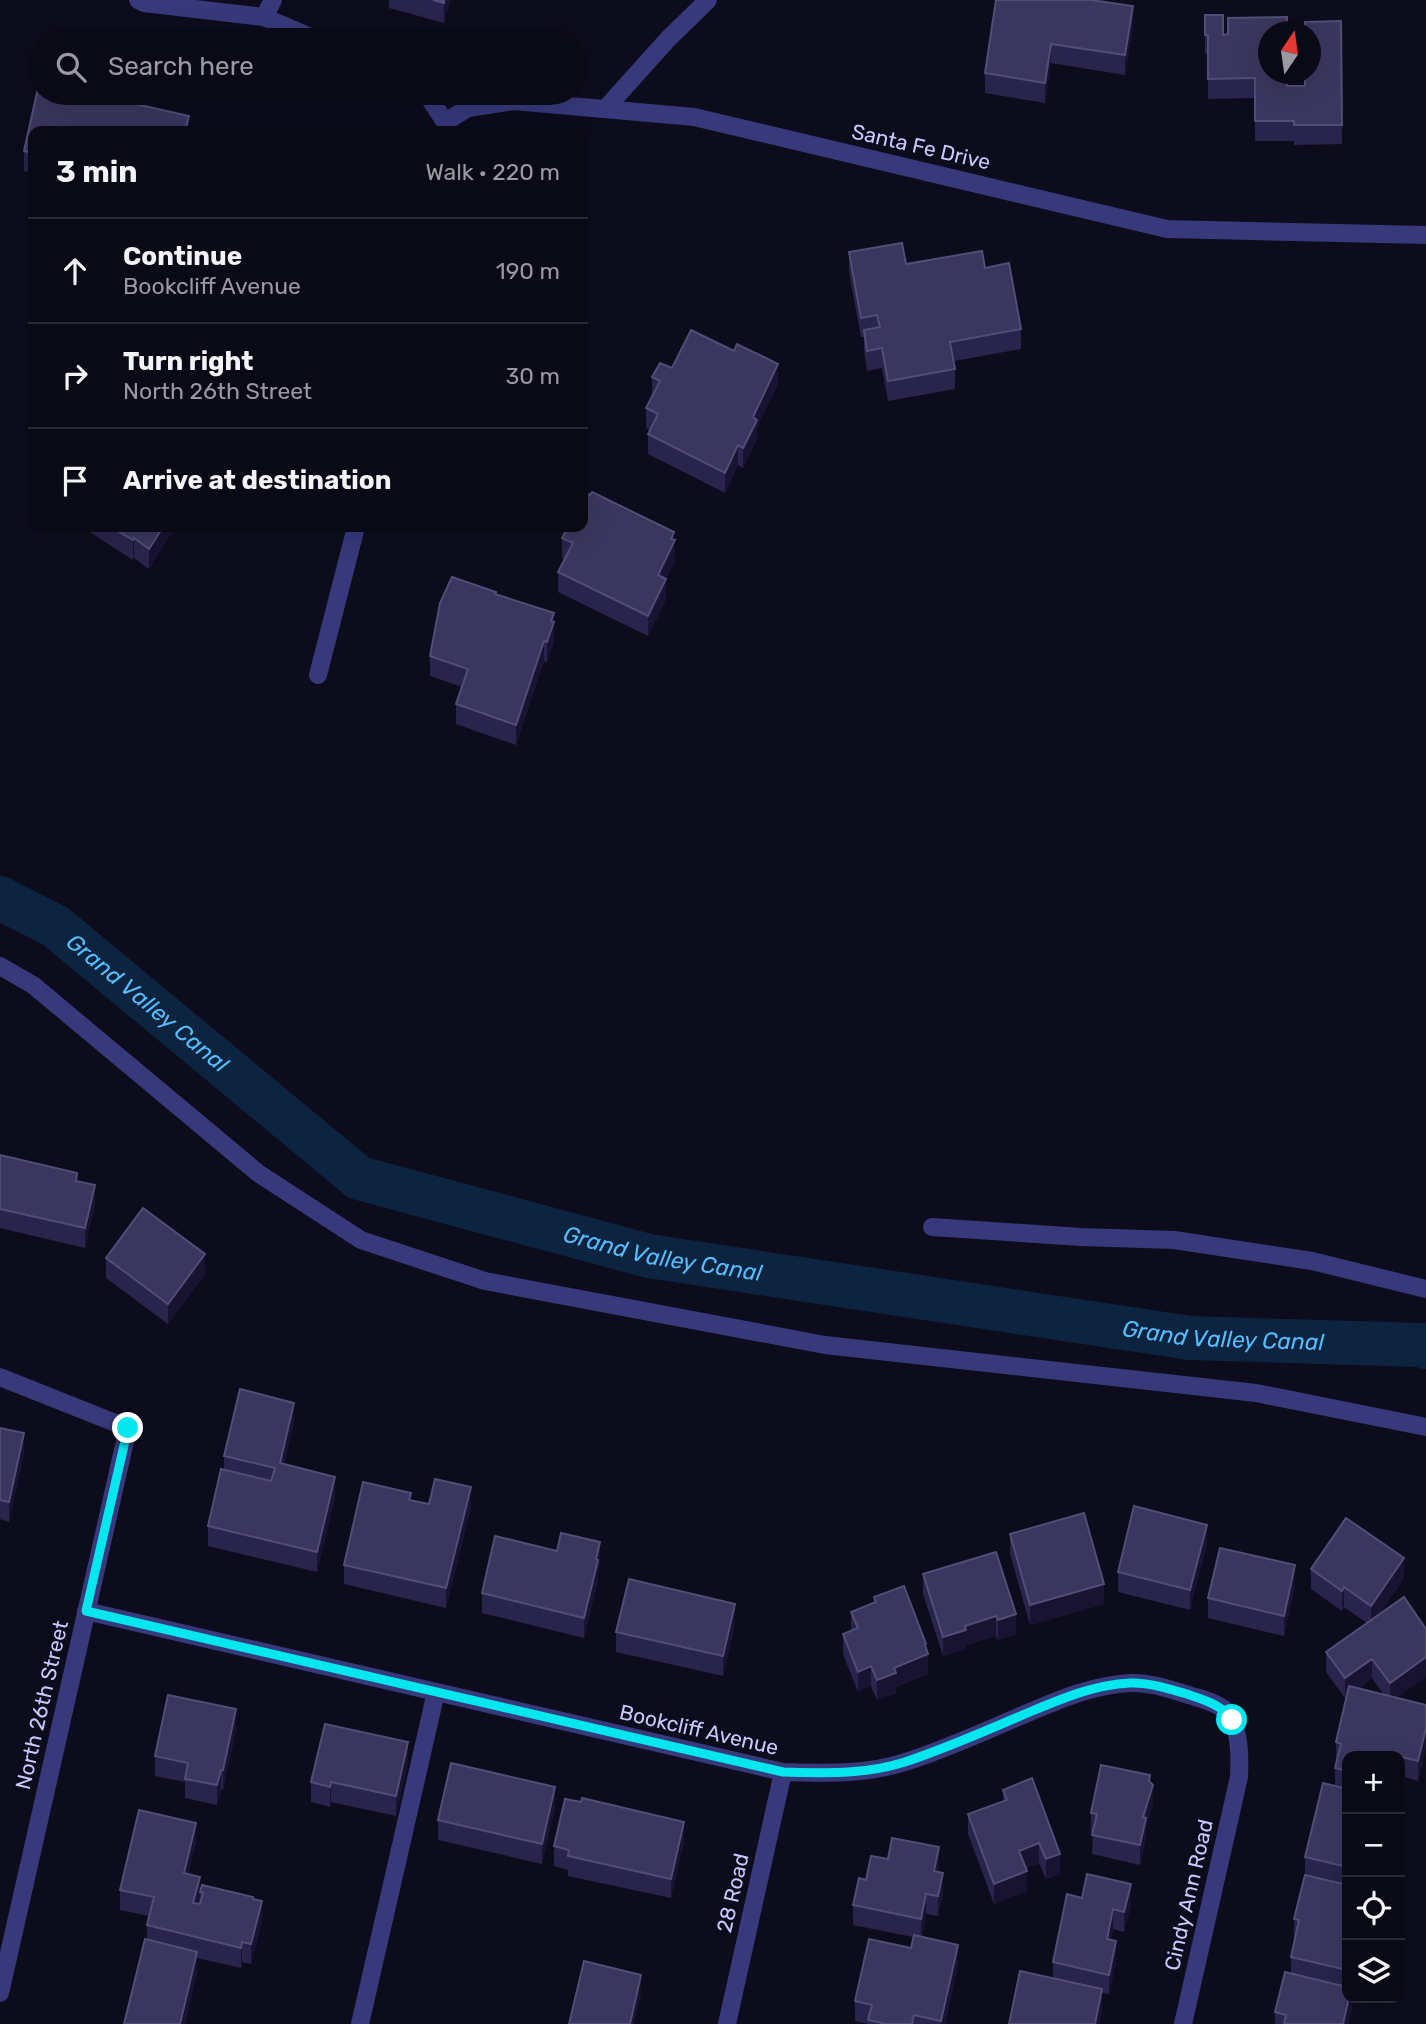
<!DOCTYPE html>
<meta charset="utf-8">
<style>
:root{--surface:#0a0916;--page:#181723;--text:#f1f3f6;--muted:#999aa1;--line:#2a2a35}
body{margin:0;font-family:Rubik,sans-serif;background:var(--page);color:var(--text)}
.controls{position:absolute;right:21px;bottom:21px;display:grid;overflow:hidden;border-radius:14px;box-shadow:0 7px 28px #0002}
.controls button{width:63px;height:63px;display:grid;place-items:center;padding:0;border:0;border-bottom:2px solid var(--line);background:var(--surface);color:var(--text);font:35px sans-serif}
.compass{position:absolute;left:1258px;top:21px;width:63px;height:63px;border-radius:50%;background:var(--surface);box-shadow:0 7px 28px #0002;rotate:13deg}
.stop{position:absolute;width:21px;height:21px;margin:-16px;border:5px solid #04e7ef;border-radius:50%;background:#fff}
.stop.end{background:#04e7ef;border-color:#fff;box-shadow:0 2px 7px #0008}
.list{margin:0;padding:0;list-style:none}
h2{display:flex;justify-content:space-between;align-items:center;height:91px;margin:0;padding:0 28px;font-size:30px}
h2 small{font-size:23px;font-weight:400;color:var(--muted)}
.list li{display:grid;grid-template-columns:46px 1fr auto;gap:21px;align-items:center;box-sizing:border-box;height:105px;padding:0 28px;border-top:2px solid var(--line)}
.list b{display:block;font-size:26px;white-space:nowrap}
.list p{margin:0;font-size:23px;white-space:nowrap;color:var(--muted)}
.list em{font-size:23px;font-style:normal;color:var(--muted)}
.icon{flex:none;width:38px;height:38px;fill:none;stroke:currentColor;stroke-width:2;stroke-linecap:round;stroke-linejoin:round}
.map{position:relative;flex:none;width:1426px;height:2024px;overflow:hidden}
.search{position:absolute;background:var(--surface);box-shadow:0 7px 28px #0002;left:28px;top:28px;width:560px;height:77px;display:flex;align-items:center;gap:18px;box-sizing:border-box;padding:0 24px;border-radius:38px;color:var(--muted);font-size:26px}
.panel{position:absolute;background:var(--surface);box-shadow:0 7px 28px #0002;left:28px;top:126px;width:560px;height:406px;border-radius:14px}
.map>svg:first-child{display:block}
</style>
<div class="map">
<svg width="1426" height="2024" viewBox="0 0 1426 2024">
<rect width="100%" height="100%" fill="#0d0c1d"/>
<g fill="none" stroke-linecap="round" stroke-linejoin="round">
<path stroke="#0c2440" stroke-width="44" id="s1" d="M0,898L55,926L359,1178L649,1256L1190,1338L1421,1345L1426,1347"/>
<path stroke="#37397b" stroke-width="18" d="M0,966L33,985L258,1173L361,1240L485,1281L825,1345L1256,1393L1426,1427
M932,1227L1081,1237L1174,1240L1312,1261L1426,1289
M360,2024L436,1692"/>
<path stroke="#37397b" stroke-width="18" d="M138,0L144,3L264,17L317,40
M264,17L273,0
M426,93L445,122L468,108L514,101L694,117L1167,229L1426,235
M606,108L668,39L708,0
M318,675L356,527
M0,1377L128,1428L0,1993
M86,1611L783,1772C825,1773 865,1775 905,1762C943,1750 981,1733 1018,1717C1054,1702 1090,1685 1130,1683C1150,1682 1172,1690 1192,1696C1202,1699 1218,1703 1226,1711C1240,1725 1240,1758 1239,1777L1183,2024
M727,2024L783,1772"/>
</g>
<path fill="#29244b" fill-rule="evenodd" d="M389,0H450L444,23L389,8Z
M996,0L1133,26L1125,75L1051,63L1045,103L985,93V73Z
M1205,15L1223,35L1287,86H1305L1341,21L1342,144L1294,145V141H1255V98L1208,99V54H1205Z
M40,79V93H102V96L189,116V131H33V173L24,171V151Z
M849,252L906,264L985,268L1021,329V349L954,361L955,369V389L888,401L882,368L867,371L864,350V337H861L849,272Z
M672,368L778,384L757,428V439L743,468L738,465L725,493L648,454V434L650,430L646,428V408L652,396V377Z
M82,527H175L149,569L134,558L133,560Z
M562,538L674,540L675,560L666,579V599L648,636L558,592V572L565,559L562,558Z
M496,594L554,613V642L547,662L544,661L516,745L456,724V704L462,687L430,676V656Z
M0,1155L77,1181L95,1205L85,1248L0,1228Z
M106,1258L205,1274L168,1324L106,1278Z
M294,1422L284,1464L335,1497L317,1572L208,1546V1526L224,1470V1456Z
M0,1428L24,1453L9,1522L0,1519Z
M411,1500L429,1504L471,1507L446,1608L344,1584V1565Z
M1010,1534L1104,1604L1030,1625L1010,1554Z
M1207,1544L1190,1610L1118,1592V1572Z
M557,1551L600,1562L598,1572V1580L584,1638L482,1613V1593Z
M996,1552L1016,1634L998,1640L996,1636L966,1645V1649L943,1656L923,1594V1574Z
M1311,1569L1404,1578L1378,1616L1396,1698L1426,1705V1748L1418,1781L1400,1776V1756H1347V1998H1352V2008L1348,2024H1275V2012L1291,1973V1957L1295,1939H1294V1919L1305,1875V1857L1335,1786V1768L1337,1762H1336V1742L1346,1697L1345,1698L1326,1672V1652L1367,1623L1344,1607L1342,1611L1311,1589ZM1372,1678L1384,1695L1358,1689Z
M1295,1585L1284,1636L1208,1618V1598Z
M874,1597L928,1674L896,1687V1693L877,1700L871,1686L858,1692L843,1654V1634L851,1631V1612L874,1603Z
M735,1624L723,1676L616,1652V1632Z
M236,1729L223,1790L221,1789L217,1805L185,1798V1782L155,1776V1756Z
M408,1762L396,1816L331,1802L330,1807L311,1802V1782Z
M1150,1782L1153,1804L1146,1827V1838L1140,1865L1092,1854L1093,1833L1091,1832V1813Z
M1003,1790L1060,1874L1046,1879L1039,1863L1026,1868L1027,1891L994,1904L968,1834V1814L1003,1801Z
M555,1807L542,1864L438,1840V1820Z
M684,1842L671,1898L568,1876V1870L554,1866V1846Z
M196,1843L188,1874L200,1892L253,1899L262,1921L251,1964L242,1962L241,1968L197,1958V1972L185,2024H124L147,1940V1925L149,1916L120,1910V1890Z
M939,1867L938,1872L943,1893L938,1916L926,1914L922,1936L958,1965L945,2024H868L855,2021V2001L911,1948L913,1937L853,1925V1905L866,1880Z
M1082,1898L1131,1904L1124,1932L1113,1929L1111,1940L1116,1961L1109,1994L1102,1993V2009L1099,2024H1009L1053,1978V1962Z"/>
<path fill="#171330" d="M444,0H450L444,23Z
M1133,6V26L1125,75V55Z
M1051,44V63L1045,103V83Z
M189,116V131H185Z
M778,364V384L757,428V439L743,468V448L753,417Z
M738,445V465L725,493V473Z
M163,527H175L149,569V549Z
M674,532L675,560L658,595V575Z
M134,538V558L133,560V540Z
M666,579V599L648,636V616Z
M554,613V642L547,662V642Z
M544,641V661L516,745V725Z
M95,1185V1205L85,1248V1228Z
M205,1254V1274L168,1324V1304Z
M294,1403V1422L280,1483V1463Z
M24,1433V1453L9,1522V1502Z
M335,1477V1497L317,1572V1552Z
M471,1487V1507L446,1608V1588Z
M1207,1525V1544L1190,1610V1590Z
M600,1542V1562L598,1572V1580L584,1638V1618Z
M1404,1558V1578L1371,1626V1606Z
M1295,1565V1585L1284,1636V1616Z
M1104,1584V1604L1030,1625V1605Z
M1344,1587V1607L1342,1611V1591Z
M735,1604V1624L723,1676V1656Z
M1016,1614V1634L998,1640V1620Z
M996,1616V1636L966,1645V1649L943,1656V1637L965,1626Z
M926,1644V1655L928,1654V1674L896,1687V1693L877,1700V1680Z
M1426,1657V1677L1390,1703V1683Z
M1372,1659V1678L1345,1698V1678Z
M871,1666V1686L858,1692V1672Z
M236,1709V1729L223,1790V1770Z
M1426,1728V1748L1418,1781V1761Z
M408,1742V1762L396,1816V1796Z
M221,1770V1789L217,1805V1785Z
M1150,1775V1794L1153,1785V1804L1146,1827V1838L1140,1865V1845L1143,1817Z
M331,1782V1802L330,1807V1787Z
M555,1787V1807L542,1864V1844Z
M684,1822V1842L671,1898V1879Z
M196,1823V1843L184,1893V1873Z
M1039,1843V1863L1019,1871V1851Z
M939,1847V1867L934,1891V1871Z
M1060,1854V1874L1046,1879V1859Z
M1027,1871V1891L994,1904V1884Z
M943,1873V1893L938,1916V1896Z
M200,1877V1897L193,1923V1903Z
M1131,1884V1904L1124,1932V1912Z
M926,1894V1914L921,1939V1919Z
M262,1901V1921L251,1964V1944Z
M1113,1909V1929L1107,1959V1939Z
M1116,1941V1961L1109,1994V1975Z
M242,1942V1962L241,1968V1948Z
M958,1945V1965L945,2024H941Z
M197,1952V1972L185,2024H180Z
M641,1975V1995L634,2024H630Z
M1102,1989V2009L1099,2024H1095Z
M1349,1998H1352V2008L1348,2024H1343Z"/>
<path fill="#3b365e" stroke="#514d77" stroke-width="2" d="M433,0H444V3Z
M996,0H1091L1133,6L1125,55L1051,44L1045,83L985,73Z
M1205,15H1223V35L1228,34V18L1287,17V32H1269V74H1287V86H1305V74H1311V32H1305V22L1341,21L1342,125H1294V121H1255V78L1208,79V35H1205Z
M40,79V93H101L100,96L189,116L185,131H33V153L24,151Z
M902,243L906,264L982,251L985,268L1009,263L1021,329L950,342L955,369L888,381L882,348L867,351L864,330L880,327L877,315L861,318L849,252Z
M691,330L734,351L737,344L778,364L753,417L757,420L743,448L738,445L725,473L648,434L658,414L646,408L660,381L652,377L660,363L672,368Z
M592,492L674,532L671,539L675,540L658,575L666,579L648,616L558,572L573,543L562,538L568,527H583V497L585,493L590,495Z
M111,527H163L149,549L134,538L133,540Z
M452,577L496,592L495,594L554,613L551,621L554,622L547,642L544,641L516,725L456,704L468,669L430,656L440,603Z
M0,1155L77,1173L76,1181L95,1185L85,1228L0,1209Z
M143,1208L205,1254L168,1304L106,1258Z
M240,1389L294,1403L280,1463L335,1477L317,1552L208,1526L221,1469L271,1481L275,1468L224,1456Z
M0,1428L24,1433L9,1502L0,1500Z
M435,1479L471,1487L446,1588L344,1565L363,1482L411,1493L409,1500L429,1504Z
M1134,1506L1207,1525L1190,1590L1118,1572Z
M1084,1513L1104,1584L1030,1605L1010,1534Z
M1346,1518L1404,1558L1371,1606L1344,1587L1342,1591L1311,1569Z
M561,1533L600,1542L596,1559L598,1560L584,1618L482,1593L495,1536L557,1551Z
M1220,1548L1295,1565L1284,1616L1208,1598Z
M996,1552L1016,1614L998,1620L996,1616L965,1626L966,1630L943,1637L923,1574Z
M629,1579L735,1604L723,1656L616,1632Z
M904,1586L926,1644L925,1645L928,1654L894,1668L896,1673L877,1680L871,1666L858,1672L843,1634L858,1628L851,1612L876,1602L874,1597Z
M1404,1597L1426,1629V1657L1390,1683L1372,1659L1345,1678L1326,1652Z
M1349,1686L1426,1705V1728L1418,1761L1390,1754V1756H1347V1771L1335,1768L1341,1744L1336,1742Z
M168,1695L236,1709L223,1770H221L217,1785L185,1779L188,1763L155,1756Z
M325,1724L408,1742L396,1796L331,1782L330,1787L311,1782Z
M451,1763L555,1787L542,1844L438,1820Z
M1101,1765L1150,1775L1149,1781L1153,1785L1143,1817L1146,1818L1140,1845L1092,1835L1097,1814L1091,1813Z
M1032,1778L1060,1854L1046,1859L1039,1843L1019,1851L1027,1871L994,1884L968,1814L1007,1800L1003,1790Z
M1323,1783L1347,1789V1867L1305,1857Z
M582,1798L684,1822L671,1879L568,1856L569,1850L554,1846L565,1799L581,1802Z
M139,1810L196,1823L184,1873L200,1877L193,1903L200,1904L203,1893L200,1892L202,1885L253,1897V1899L262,1901L251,1944L242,1942L241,1948L147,1925L154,1897L120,1890Z
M892,1838L939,1847L934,1871L943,1873L938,1896L926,1894L921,1919L853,1905L859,1878L866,1880L871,1856L888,1859Z
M1087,1874L1131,1884L1124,1912L1113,1909L1107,1939L1116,1941L1109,1975L1053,1962L1067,1894L1082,1898Z
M1305,1875L1347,1885V1970L1291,1957L1299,1920L1294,1919Z
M914,1935L958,1945L941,2021L914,2015L912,2024H886L868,2020L872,2005L855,2001L869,1939L911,1948Z
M145,1939L197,1952L180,2024H124Z
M584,1961L641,1975L630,2024H569Z
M1020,1971L1102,1989L1095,2024H1009Z
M1285,1972L1347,1987V1998H1349L1343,2024H1284L1286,2015L1275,2012Z"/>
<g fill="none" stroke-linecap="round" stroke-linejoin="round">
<path stroke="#04e7ef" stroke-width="9" d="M128,1428L86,1611L783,1772C825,1773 864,1775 905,1762C944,1749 981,1733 1018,1717C1054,1702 1090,1685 1130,1683C1148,1682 1169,1689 1187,1694C1204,1700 1221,1704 1232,1720"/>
</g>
<g text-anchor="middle" stroke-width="5" stroke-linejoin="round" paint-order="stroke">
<g font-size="21" fill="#cbc8fe" stroke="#0d0c1d">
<text transform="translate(921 147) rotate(13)" y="7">Santa Fe Drive</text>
<text transform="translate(42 1705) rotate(-77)" y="7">North 26th Street</text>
<text transform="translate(699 1730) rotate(13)" y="7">Bookcliff Avenue</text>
<text transform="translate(733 1893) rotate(-77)" y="7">28 Road</text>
<text transform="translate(1189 1895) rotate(-77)" y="7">Cindy Ann Road</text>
</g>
<g font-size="23" font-style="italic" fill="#58bcfc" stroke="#0d0c1d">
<text dy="8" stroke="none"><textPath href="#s1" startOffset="182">Grand Valley Canal</textPath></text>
<text dy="8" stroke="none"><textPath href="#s1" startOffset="770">Grand Valley Canal</textPath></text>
<text dy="8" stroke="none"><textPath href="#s1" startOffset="1337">Grand Valley Canal</textPath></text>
</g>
</g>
</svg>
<div class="controls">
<button>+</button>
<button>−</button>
<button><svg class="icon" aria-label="locate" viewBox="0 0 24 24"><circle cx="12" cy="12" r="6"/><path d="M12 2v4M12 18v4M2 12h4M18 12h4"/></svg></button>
<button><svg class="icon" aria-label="layers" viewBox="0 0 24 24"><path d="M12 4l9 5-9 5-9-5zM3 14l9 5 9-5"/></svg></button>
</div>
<svg class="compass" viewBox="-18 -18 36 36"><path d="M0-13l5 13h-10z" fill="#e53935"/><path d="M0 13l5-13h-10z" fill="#999aa1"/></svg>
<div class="stop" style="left:1232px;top:1720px"></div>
<div class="stop end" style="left:128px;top:1428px"></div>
<div class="search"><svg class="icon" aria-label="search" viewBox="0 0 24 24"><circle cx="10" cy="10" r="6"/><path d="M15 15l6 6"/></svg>Search here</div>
<section class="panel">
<h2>3 min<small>Walk · 220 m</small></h2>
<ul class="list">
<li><svg class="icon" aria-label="ahead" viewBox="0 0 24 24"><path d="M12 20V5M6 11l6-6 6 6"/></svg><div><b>Continue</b><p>Bookcliff Avenue</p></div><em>190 m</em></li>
<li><svg class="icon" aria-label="right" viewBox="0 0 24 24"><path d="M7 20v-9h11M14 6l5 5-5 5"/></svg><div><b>Turn right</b><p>North 26th Street</p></div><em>30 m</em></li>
<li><svg class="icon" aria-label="arrive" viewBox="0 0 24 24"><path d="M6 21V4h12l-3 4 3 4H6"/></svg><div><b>Arrive at destination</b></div></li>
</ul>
</section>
</div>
